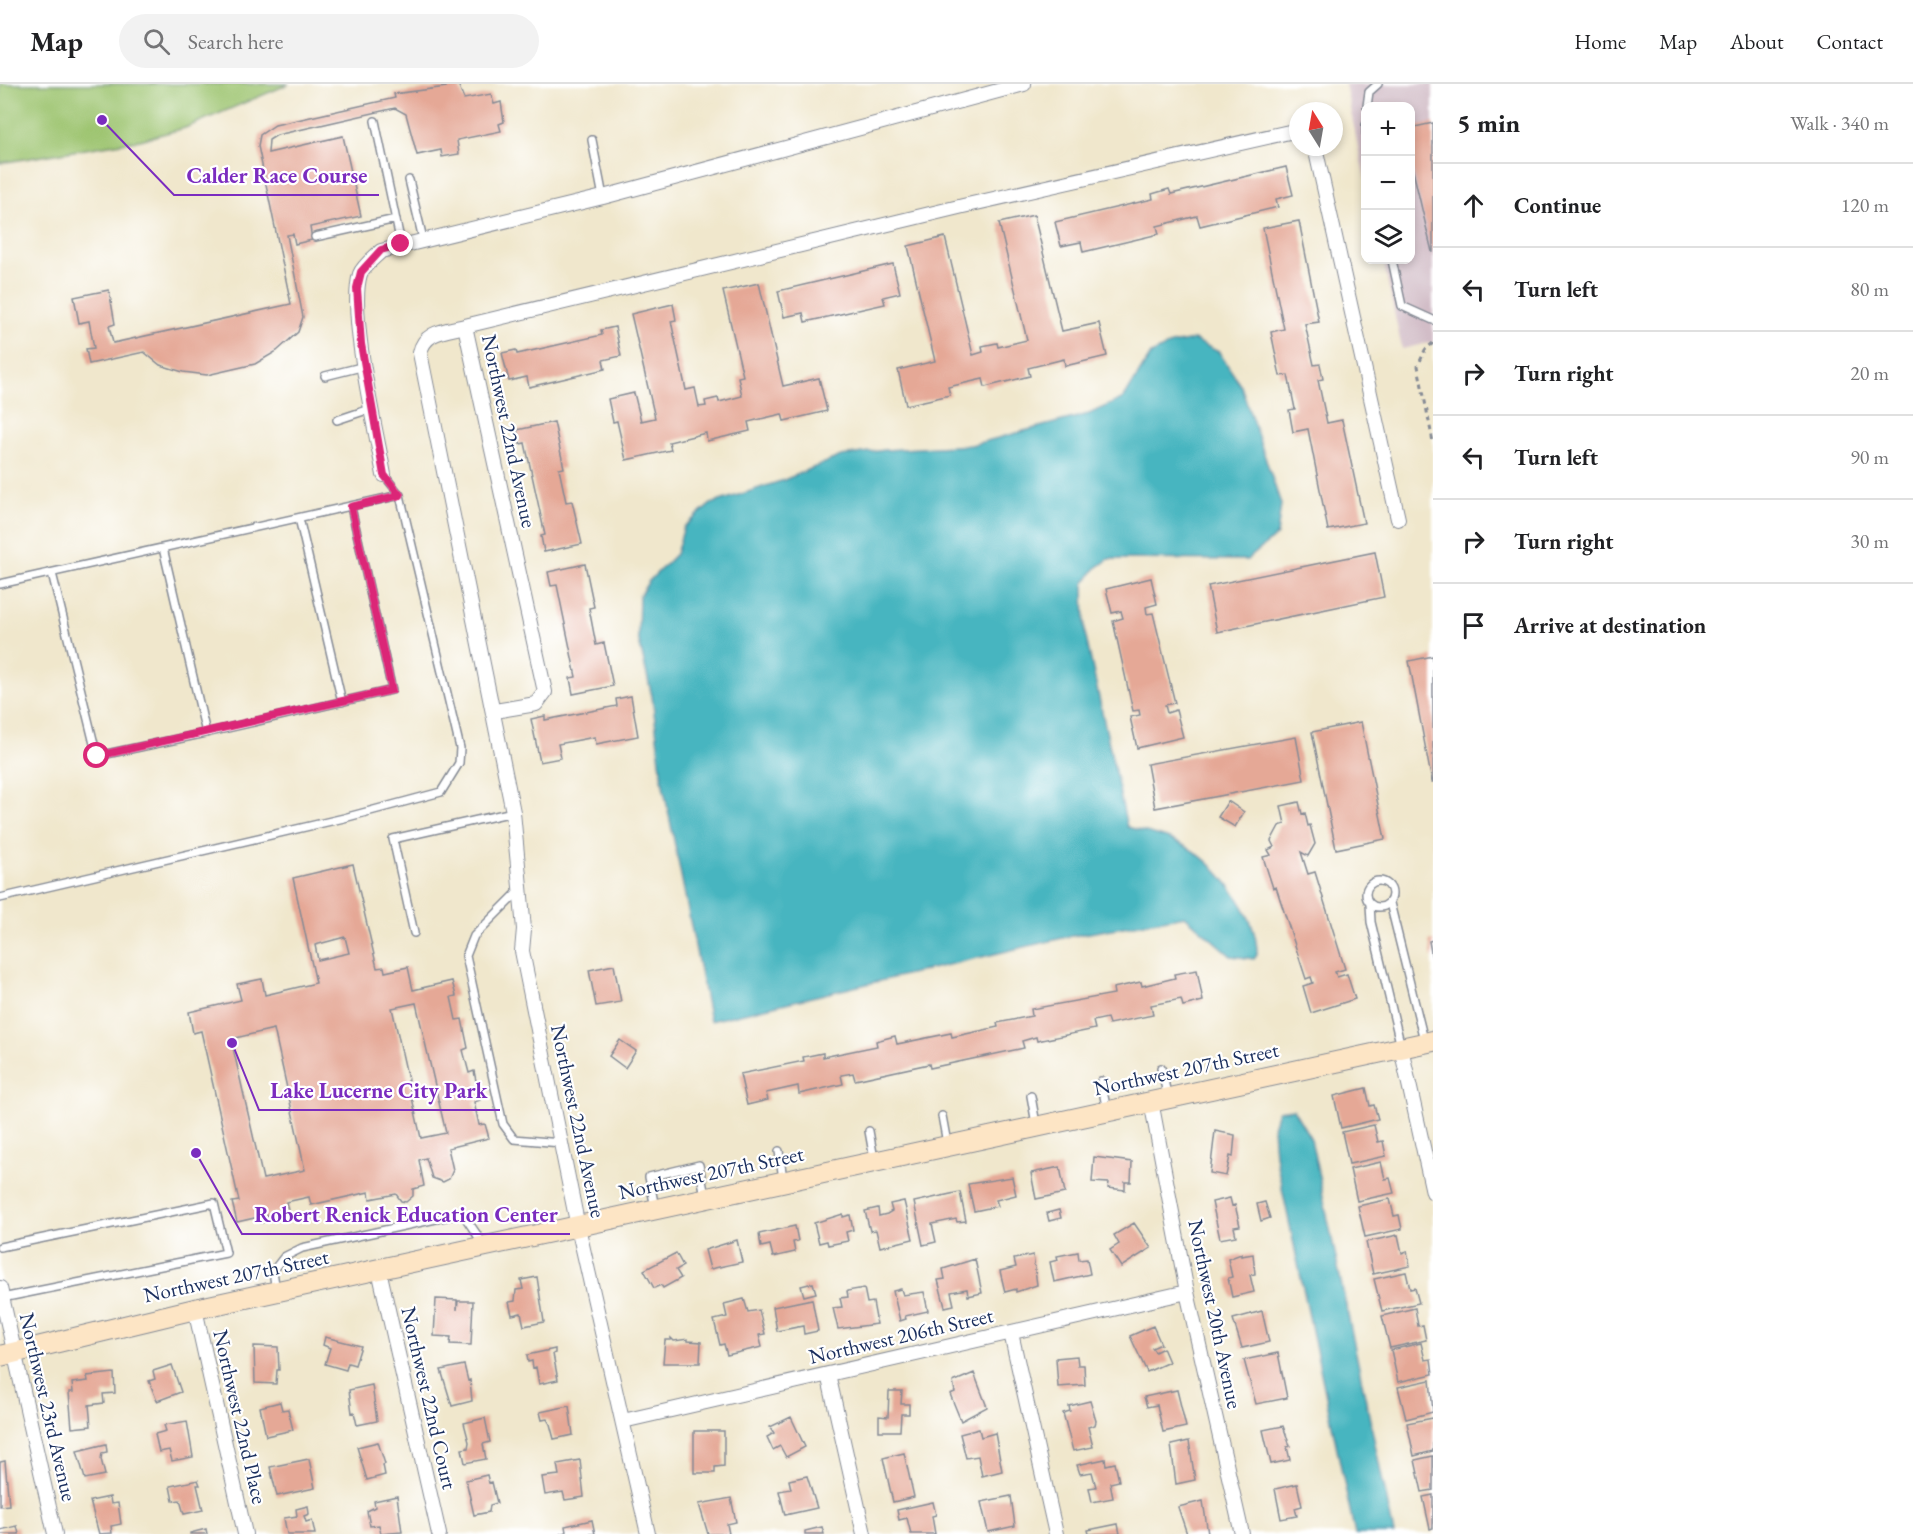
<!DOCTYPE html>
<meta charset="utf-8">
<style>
:root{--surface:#fff;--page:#f2f2f2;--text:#202124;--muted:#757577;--line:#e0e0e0}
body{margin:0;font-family:"EB Garamond",serif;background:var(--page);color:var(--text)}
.controls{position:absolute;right:18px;top:18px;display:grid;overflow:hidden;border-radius:12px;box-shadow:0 3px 9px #0003}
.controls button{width:54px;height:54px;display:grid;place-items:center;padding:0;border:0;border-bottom:2px solid var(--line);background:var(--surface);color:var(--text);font:30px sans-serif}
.compass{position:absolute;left:1289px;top:18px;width:54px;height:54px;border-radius:50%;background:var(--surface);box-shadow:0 3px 9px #0003;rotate:349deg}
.stop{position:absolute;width:18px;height:18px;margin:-14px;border:4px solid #db2777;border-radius:50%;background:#fff}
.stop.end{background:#db2777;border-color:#fff;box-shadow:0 2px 6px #0008}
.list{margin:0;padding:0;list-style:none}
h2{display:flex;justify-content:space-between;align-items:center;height:78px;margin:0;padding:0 24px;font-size:26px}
h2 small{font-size:20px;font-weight:400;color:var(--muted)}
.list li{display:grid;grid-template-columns:39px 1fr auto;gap:18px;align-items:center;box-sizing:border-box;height:84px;padding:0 24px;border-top:2px solid var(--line)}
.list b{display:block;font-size:22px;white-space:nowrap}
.list em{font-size:20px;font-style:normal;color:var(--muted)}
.icon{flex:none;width:33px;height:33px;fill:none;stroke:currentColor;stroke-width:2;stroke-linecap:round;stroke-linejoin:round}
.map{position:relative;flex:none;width:1433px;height:1450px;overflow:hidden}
header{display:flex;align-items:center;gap:36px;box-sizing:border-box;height:84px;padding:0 30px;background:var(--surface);border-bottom:2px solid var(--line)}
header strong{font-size:28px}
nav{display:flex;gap:33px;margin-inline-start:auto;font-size:21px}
.search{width:420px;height:54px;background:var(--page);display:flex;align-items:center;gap:15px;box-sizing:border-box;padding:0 21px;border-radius:33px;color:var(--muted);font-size:22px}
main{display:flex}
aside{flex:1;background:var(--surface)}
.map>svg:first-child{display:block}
</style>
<header>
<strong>Map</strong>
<div class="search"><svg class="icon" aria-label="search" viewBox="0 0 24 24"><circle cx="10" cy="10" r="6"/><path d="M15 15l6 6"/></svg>Search here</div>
<nav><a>Home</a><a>Map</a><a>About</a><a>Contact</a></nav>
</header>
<main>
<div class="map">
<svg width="1433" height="1450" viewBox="0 0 1433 1450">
<rect width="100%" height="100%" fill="#fff"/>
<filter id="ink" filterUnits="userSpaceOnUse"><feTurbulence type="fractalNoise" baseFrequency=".0167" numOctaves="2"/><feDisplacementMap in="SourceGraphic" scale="12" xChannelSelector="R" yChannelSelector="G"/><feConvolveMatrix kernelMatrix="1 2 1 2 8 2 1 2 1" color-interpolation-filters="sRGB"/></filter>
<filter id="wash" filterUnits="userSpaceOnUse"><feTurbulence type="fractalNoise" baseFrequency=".008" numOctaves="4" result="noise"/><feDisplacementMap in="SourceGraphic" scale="24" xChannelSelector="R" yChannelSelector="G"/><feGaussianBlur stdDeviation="1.35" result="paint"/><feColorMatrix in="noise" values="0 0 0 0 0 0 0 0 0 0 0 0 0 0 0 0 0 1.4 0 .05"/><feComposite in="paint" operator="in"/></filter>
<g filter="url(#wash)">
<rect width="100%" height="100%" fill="#f0e7cc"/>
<path fill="#d2bdc7" d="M1345,0H1433V258L1402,265L1383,176H1410V22H1366L1365,96Z"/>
<path fill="#9dc46f" stroke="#5c7a66" stroke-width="1.5" d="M0,0H289L185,44L140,56L0,79Z"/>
<path fill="#46b5c0" stroke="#30728f" stroke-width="1.5" d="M1194,256L1219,268L1241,302L1281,420L1277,451L1247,476L1109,475L1095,485L1084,500L1085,549L1127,743C1144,748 1163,751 1179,759C1217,777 1258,830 1257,871L1254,875L1231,872L1185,832L1067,853L710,937L663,701L652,612L638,553L639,512L649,497L676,470L684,443L711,420L784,396L841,372L885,366L971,361L1089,330L1124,314L1151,270L1171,260Z
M1293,1025L1311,1055L1394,1450H1355L1275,1071L1273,1043L1278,1027Z"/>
<g id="blocks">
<path fill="#e5a896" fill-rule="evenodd" d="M446,0H458L464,15L491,10L494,20L501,18L504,38L499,40L501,47L457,56L459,70L442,73L441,66L417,71L406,30L395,24L277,51L269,56L268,69L343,52L361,132L310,143L312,156L295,160L293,150L287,151L303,233L298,248L277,267L255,280L207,291L183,288L160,281L144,268L89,280L86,265L94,264L89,237L79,239L74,213L109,206L115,240L109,242L113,259L291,220L258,62L260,51L275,41L395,14L394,10L446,3Z
M1433,39V168H1432L1410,74V44Z
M1286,83L1293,111L1276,115L1278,123L1200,142L1197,132L1157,142L1159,150L1083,168L1081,158L1061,162L1055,138L1153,115L1152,110L1169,105L1171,110Z
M1034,131L1062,247L1099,239L1107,272L1065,282L1064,275L1028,284L1030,292L985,303L983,295L948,303L950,311L906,321L898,286L935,277L908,162L945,153L973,271L983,268L982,262L997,259L998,263L1027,256L999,139Z
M1299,137L1319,238L1305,240L1314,281L1320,280L1323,295L1318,296L1327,339L1342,336L1364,439L1328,446L1308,345L1293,348L1289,326L1295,325L1288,291L1280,292L1271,248L1284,245L1263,144Z
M893,180L900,209L883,213L885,220L805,238L803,229L784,233L778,207Z
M759,199L783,302L819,294L827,327L784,337L782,330L748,338L750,347L707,357L706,349L669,358L671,366L626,376L617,337L613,338L608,315L634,309L641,337L655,334L631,230L673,220L676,236L671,237L686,306L695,304L699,323L706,322L705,317L718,314L719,318L742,312L738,293L743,292L723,207Z
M615,243L621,272L603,276L605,285L529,303L527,293L509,297L502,269L516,266L517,270L602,251L601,246Z
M554,338L564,384L559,385L566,418L572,417L582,460L544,468L541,452L545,451L525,359L520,360L517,346Z
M1375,468L1384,513L1217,548L1208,502Z
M585,480L594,523L589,524L596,561L604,559L613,602L573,610L570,594L576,593L557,501L551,502L548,488Z
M1151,494L1157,520L1146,523L1147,530L1153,529L1175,619L1165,621L1167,629L1176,626L1183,653L1137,664L1130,633L1140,631L1139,626L1133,627L1113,537L1123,534L1121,527L1112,529L1106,505Z
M1433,572V698H1432L1409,577Z
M631,612L638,652L596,660L595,653L558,660L561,674L540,678L531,635L545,632V636L617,622L616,615Z
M1361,638L1385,755L1336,765L1312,648Z
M1296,653L1304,696L1155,724L1147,680Z
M1228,717L1244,728L1235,743L1218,733Z
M1299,718L1302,730L1305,729L1308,742L1310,741L1315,760L1308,772L1301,768L1308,790L1315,788L1345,885L1335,888L1337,893L1347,890L1355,915L1311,929L1303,902L1313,899L1311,893L1306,895L1276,803L1273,804L1263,773L1271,771L1268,766L1274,763L1271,757L1279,742L1285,740L1281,722Z
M353,780L377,884L384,883L385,888L408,883L413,906L452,897L456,912L451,913L456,936L462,935L468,964L463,966L469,989L474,987L480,1016L474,1018L479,1041L485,1040L489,1054L448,1064L453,1086L449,1095L443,1098L432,1094L426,1074L419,1076L424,1102L413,1105V1112L406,1118L401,1117L396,1110L370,1115L369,1108L311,1121L309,1113L286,1118L288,1126L267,1131L268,1137L261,1139L259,1133L237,1138L232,1118L239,1117L201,947L193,949L189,928L241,916L237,900L262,895L265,911L316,899L293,794ZM345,853L349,869L318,876L315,861ZM416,919L446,1049L421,1054L392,924ZM274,945L305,1086L263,1095L231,955Z
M1433,856V874H1432L1429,857Z
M614,881L621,918L596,922L589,886Z
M1197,886L1203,917L1183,922L1181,915L1151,921L1153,931L1109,940L1107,934L1093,937L1095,945L1037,957L1036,953L1022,957L1024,964L930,984L929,980L855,996L853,989L841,991L843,1000L799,1010L798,1002L766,1009L768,1016L747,1021L740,990L804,977L803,973L823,969V973L877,962L876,957L895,952L897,960L951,949L952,953L998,943L997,939L1032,932L1031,925L1114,910L1113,904L1141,898L1142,902L1175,894L1174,890Z
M620,956L636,967L625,984L609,972Z
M1366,1004L1370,1022L1374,1021L1378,1035L1341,1044L1334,1012Z
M1374,1041L1378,1058L1383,1057L1386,1072L1349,1080L1342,1048Z
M1215,1047L1235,1051L1233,1073L1230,1072L1226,1092L1210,1089Z
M1094,1073L1132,1078L1131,1098H1125V1106L1108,1104L1109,1099L1092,1098Z
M1381,1078L1385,1095L1390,1094L1394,1109L1357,1117L1350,1085Z
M1060,1083L1065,1109L1036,1115L1031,1089Z
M1012,1093L1016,1111L996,1116L998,1122L974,1127L968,1100Z
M960,1108L966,1137L957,1138L956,1135L932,1140L936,1158L923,1161L914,1118Z
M1230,1114L1232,1122L1235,1121L1240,1142L1234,1143L1236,1152L1220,1155L1212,1118Z
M1390,1115L1394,1132L1399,1131L1402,1145L1365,1153L1358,1122Z
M904,1117L913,1155L880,1163L876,1146L870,1147L865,1127L878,1124L879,1132L887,1130L892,1127L890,1120Z
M1265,1118L1270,1134L1261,1137L1257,1120Z
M1059,1126L1061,1134L1049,1137L1047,1129Z
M843,1130V1133L850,1131L853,1146L846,1148L848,1157L828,1161L827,1157L819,1159L814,1139Z
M1134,1139L1151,1164L1121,1183L1110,1166L1119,1160L1114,1151Z
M795,1142L798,1157L793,1158L795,1168L773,1173L770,1161L761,1163L759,1150Z
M1398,1151L1402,1169L1407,1167L1410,1182L1373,1190L1366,1158Z
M737,1156L742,1178L710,1185L705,1166Z
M1078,1168L1079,1176L1087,1175L1090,1190L1054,1198L1050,1178L1058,1176L1057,1172Z
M676,1169L683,1182L676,1186L681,1194L663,1204L661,1201L654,1204L644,1186Z
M1241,1170V1172L1253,1170L1255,1190L1250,1191L1254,1208L1232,1213L1228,1194L1232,1193L1228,1175Z
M1033,1171L1037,1201L1016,1208V1205L1005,1208L1000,1187L1016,1183L1014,1175Z
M975,1175L982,1209L968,1212L967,1205L951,1208L954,1221L945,1223L938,1196L945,1195L943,1185Z
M1406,1188L1410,1205L1415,1204L1419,1219L1382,1227L1374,1195Z
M537,1193L544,1238L524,1242L521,1229L512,1231L509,1218L515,1217L516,1206L523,1205L521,1196Z
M813,1199L816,1209L804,1212L801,1202Z
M864,1204L867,1219L873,1218L877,1240L838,1245L833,1224L842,1223L840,1214L848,1213L847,1207Z
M901,1205L903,1211L924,1208L928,1227L905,1232L906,1235L900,1237L893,1207Z
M436,1215L457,1216V1226L458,1217H473L471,1261L450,1260L451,1253L434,1252Z
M744,1215L748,1228L759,1226L765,1250L759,1251L762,1263L727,1271L724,1260L720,1261L714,1236L727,1233L724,1220Z
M812,1215L818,1247L804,1250L803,1242L777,1247L773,1223Z
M1415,1224L1418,1242L1423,1241L1426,1256L1390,1264L1382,1232Z
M1262,1227L1269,1258L1242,1264L1233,1235Z
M1153,1242L1161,1260L1152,1264L1155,1268L1163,1264L1169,1278L1147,1288L1130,1252Z
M325,1253L361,1262L355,1281L348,1279L346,1286L325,1280L330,1264L323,1261Z
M671,1254L674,1257L688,1255V1257L701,1258L700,1279H663L665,1256H671Z
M1421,1259L1425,1276L1431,1275L1433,1290L1398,1298L1391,1266Z
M254,1262L278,1263L279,1286H277L276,1300L255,1299Z
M555,1265V1269L553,1270L558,1296L539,1300L536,1283L533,1284L532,1277L528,1278L527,1271Z
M1278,1269L1287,1314L1256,1320L1244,1276Z
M1077,1272L1078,1281H1084L1085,1301L1058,1303L1056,1274Z
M172,1281L181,1308L157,1317L149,1297L155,1295L153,1287Z
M464,1281L468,1297L470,1296L472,1317L452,1322L441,1286Z
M114,1289L115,1309L103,1310L104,1319L89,1321L91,1342L72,1344L69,1308H73L72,1299L88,1297L87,1292Z
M974,1289L987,1323L961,1337L950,1310L955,1308L953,1298Z
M1430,1296L1433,1328L1406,1335L1398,1303Z
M372,1301L377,1337L357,1341L354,1328L352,1329L349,1306Z
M1177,1306L1186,1343L1163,1348L1157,1321L1147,1323L1144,1313Z
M889,1307H902L901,1320H909V1330H901L900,1347H879V1332L888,1333Z
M1090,1317L1096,1337L1095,1341L1088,1343L1093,1363L1073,1367L1063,1329L1070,1327L1069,1322Z
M280,1318L282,1326L288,1325L293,1346L266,1352L260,1323Z
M569,1322L573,1351L554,1355L550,1340L547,1335L542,1336L540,1328Z
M791,1333L805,1363L786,1373L780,1362L773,1366L767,1353L774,1349L770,1343Z
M485,1334L490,1358L483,1360L486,1375L465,1379L462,1365L468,1364L469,1358L464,1339Z
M1433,1334V1367L1414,1372L1407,1339Z
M187,1337L193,1373L172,1377L169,1366L159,1368L155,1350L166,1347L164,1341Z
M1283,1342L1290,1362L1287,1363L1290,1376L1271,1380L1263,1346Z
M979,1345L981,1353L995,1349L1002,1387L982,1392L978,1372L966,1374L960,1350Z
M694,1347H724V1382L715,1383V1389H694Z
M1189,1357L1195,1396L1176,1400L1171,1361Z
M378,1358L385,1380L383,1381L385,1391L367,1396L357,1363Z
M106,1360L107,1368L102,1369L101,1375L105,1391L85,1395L77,1367Z
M904,1369L914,1413L893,1418L883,1374Z
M1433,1372V1406L1422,1408L1415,1376Z
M309,1375L315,1404L277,1412L270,1383Z
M1105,1375L1106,1381L1115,1379L1119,1397L1110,1399L1113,1414L1092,1418L1089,1404L1096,1403L1092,1388L1080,1390L1077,1381Z
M580,1376L584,1413L565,1416L563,1408L545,1411L542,1393L559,1391L557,1380Z
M5,1377L9,1421L0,1422V1378Z
M487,1391L489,1399L492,1398L497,1419L490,1421L489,1428L474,1431L466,1396Z
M807,1392L817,1424L785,1431L779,1407L791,1405L789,1396Z
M198,1396L200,1401H197L203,1426L184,1430L180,1416L173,1417L170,1402Z
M1297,1400L1302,1422L1295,1424L1297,1432L1281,1435L1275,1405Z
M1433,1411V1444L1430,1445L1423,1413Z
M397,1412L402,1448L381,1450L379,1441L370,1442L367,1427L375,1423L374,1417Z
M1011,1412L1015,1442L988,1448L981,1418Z
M110,1413L111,1420L118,1419L121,1440L111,1442L112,1449L99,1450L90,1417Z
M731,1414L736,1438L727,1440L729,1450H708L699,1420Z
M1203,1417L1208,1450H1187L1178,1423Z
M933,1418L936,1431L932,1432L935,1450H911L907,1434L899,1436L897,1426Z
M308,1422L309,1430L304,1432L306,1438L312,1436L315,1450H287L284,1434L297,1432L296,1425Z
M592,1436L595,1450H560L566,1448L565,1442Z
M1118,1440L1120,1450H1089L1088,1446Z
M17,1442L19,1450H0V1446Z
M822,1443L824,1450H805V1447Z
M206,1445L207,1450H190V1449Z"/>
</g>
</g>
<g filter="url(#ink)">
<use href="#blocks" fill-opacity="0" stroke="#868b95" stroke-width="1.5"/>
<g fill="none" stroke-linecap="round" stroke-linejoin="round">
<g stroke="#868b95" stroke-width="10">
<path id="lane" d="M1367,22L1369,8L1378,0
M375,37L401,160
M1366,41V49
M592,56L603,113
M409,96L423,155
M315,153L396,135
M1392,176L1402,222L1433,236
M325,292L365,282
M337,336L373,324
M384,391L400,411
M299,434L342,618
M52,489L97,672L206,649L163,464
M0,500L400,411L460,664L459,679L441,708L344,734L0,814
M206,649L392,606L351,423
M1366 810a13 13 0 1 1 26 0a13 13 0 1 1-26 0Z
M520,806L474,852L466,872L503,1040L514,1055L561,1059
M1390,819L1424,956
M1370,820L1371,838L1401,963
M414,849L393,755L513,728
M1161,984L1168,1014
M1101,997L1107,1027
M1031,1012L1036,1040
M942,1032L947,1059
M869,1047L874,1075
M779,1067L783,1095
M655,1124L649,1093L699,1081L705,1112
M0,1163L214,1119L226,1169L2,1214
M276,1207L273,1187L284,1173L302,1164L459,1130L465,1133L484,1161"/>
</g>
<g stroke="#868b95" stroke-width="16">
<path id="street" d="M1315,63L1398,435
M465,242L545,608L536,620L495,627
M384,391C376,346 348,230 360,190C363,182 375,173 381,167L603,113L1024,0
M1401,964L1433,1108
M1151,1017L1187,1208L1242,1450
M379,1186L439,1450
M0,1204L55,1450
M195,1225L245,1450
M1011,1249L1056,1450
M828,1290L864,1450
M623,1337L1187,1208
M648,1450L578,1143L522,867L524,845L513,728L420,269C424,247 446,247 465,242L963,122L1298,46"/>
</g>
<g stroke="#868b95" stroke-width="22">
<path id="secondary" d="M0,1272L195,1225L1433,957"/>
</g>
<path stroke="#868b95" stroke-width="3" stroke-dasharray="4.5 4.5" stroke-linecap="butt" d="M1433,259L1425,266L1418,282L1433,358"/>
<use href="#lane" stroke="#fff" stroke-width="7"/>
<use href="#street" stroke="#fff" stroke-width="14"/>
<use href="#secondary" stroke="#fde5c5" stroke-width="20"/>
</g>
</g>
<g fill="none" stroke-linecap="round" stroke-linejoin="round" filter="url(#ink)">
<path stroke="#db2777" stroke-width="8" d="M97,672L392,606L351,423L400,411L384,391L361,260L357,204L361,188L381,166L401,160"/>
</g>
<g text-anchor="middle" stroke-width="4.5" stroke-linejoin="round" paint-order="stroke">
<g font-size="21" fill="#1b2f5e" stroke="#fff">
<text transform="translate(509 347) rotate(78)" y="7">Northwest 22nd Avenue</text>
<text transform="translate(1186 985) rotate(-12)" y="7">Northwest 207th Street</text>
<text transform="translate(578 1037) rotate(78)" y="7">Northwest 22nd Avenue</text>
<text transform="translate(711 1089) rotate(-12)" y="7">Northwest 207th Street</text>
<text transform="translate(236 1192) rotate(-12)" y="7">Northwest 207th Street</text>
<text transform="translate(1215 1230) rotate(78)" y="7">Northwest 20th Avenue</text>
<text transform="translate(901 1252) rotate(-13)" y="7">Northwest 206th Street</text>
<text transform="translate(429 1314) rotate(77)" y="7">Northwest 22nd Court</text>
<text transform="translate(48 1323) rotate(77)" y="7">Northwest 23rd Avenue</text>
<text transform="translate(240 1333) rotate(77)" y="7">Northwest 22nd Place</text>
</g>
</g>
<path fill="none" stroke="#7b2cbf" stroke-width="2" d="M102 36L174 111H379M232 959L259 1026H500M196 1069L242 1150H570"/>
<g fill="#7b2cbf" stroke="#fff" stroke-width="2">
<circle cx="102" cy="36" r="6"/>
<circle cx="232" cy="959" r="6"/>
<circle cx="196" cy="1069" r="6"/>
</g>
<g font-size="22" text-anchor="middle" font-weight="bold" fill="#7b2cbf" stroke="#fff" stroke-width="4.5" stroke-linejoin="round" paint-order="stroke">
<text x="277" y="99">Calder Race Course</text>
<text x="379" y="1014">Lake Lucerne City Park</text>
<text x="406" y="1138">Robert Renick Education Center</text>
</g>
</svg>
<div class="controls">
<button>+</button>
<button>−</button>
<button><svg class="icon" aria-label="layers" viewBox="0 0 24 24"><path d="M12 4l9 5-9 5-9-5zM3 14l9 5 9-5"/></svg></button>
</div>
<svg class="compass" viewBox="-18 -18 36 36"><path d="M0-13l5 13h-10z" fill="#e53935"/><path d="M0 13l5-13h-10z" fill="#757577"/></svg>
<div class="stop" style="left:97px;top:672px"></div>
<div class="stop end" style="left:401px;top:160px"></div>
</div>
<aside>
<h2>5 min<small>Walk · 340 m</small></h2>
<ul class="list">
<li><svg class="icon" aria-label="ahead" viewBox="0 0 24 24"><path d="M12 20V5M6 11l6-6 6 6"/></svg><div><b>Continue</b></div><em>120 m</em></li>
<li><svg class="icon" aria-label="left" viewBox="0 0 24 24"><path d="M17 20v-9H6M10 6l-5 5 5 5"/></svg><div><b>Turn left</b></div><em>80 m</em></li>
<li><svg class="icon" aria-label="right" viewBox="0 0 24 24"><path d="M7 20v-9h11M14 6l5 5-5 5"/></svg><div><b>Turn right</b></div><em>20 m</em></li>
<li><svg class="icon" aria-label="left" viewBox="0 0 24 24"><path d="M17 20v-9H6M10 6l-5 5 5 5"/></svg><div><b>Turn left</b></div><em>90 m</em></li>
<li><svg class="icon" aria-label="right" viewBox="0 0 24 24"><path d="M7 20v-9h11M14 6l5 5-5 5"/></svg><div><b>Turn right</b></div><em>30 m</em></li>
<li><svg class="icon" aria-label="arrive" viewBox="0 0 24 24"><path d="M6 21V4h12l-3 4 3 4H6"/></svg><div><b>Arrive at destination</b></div></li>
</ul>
</aside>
</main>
